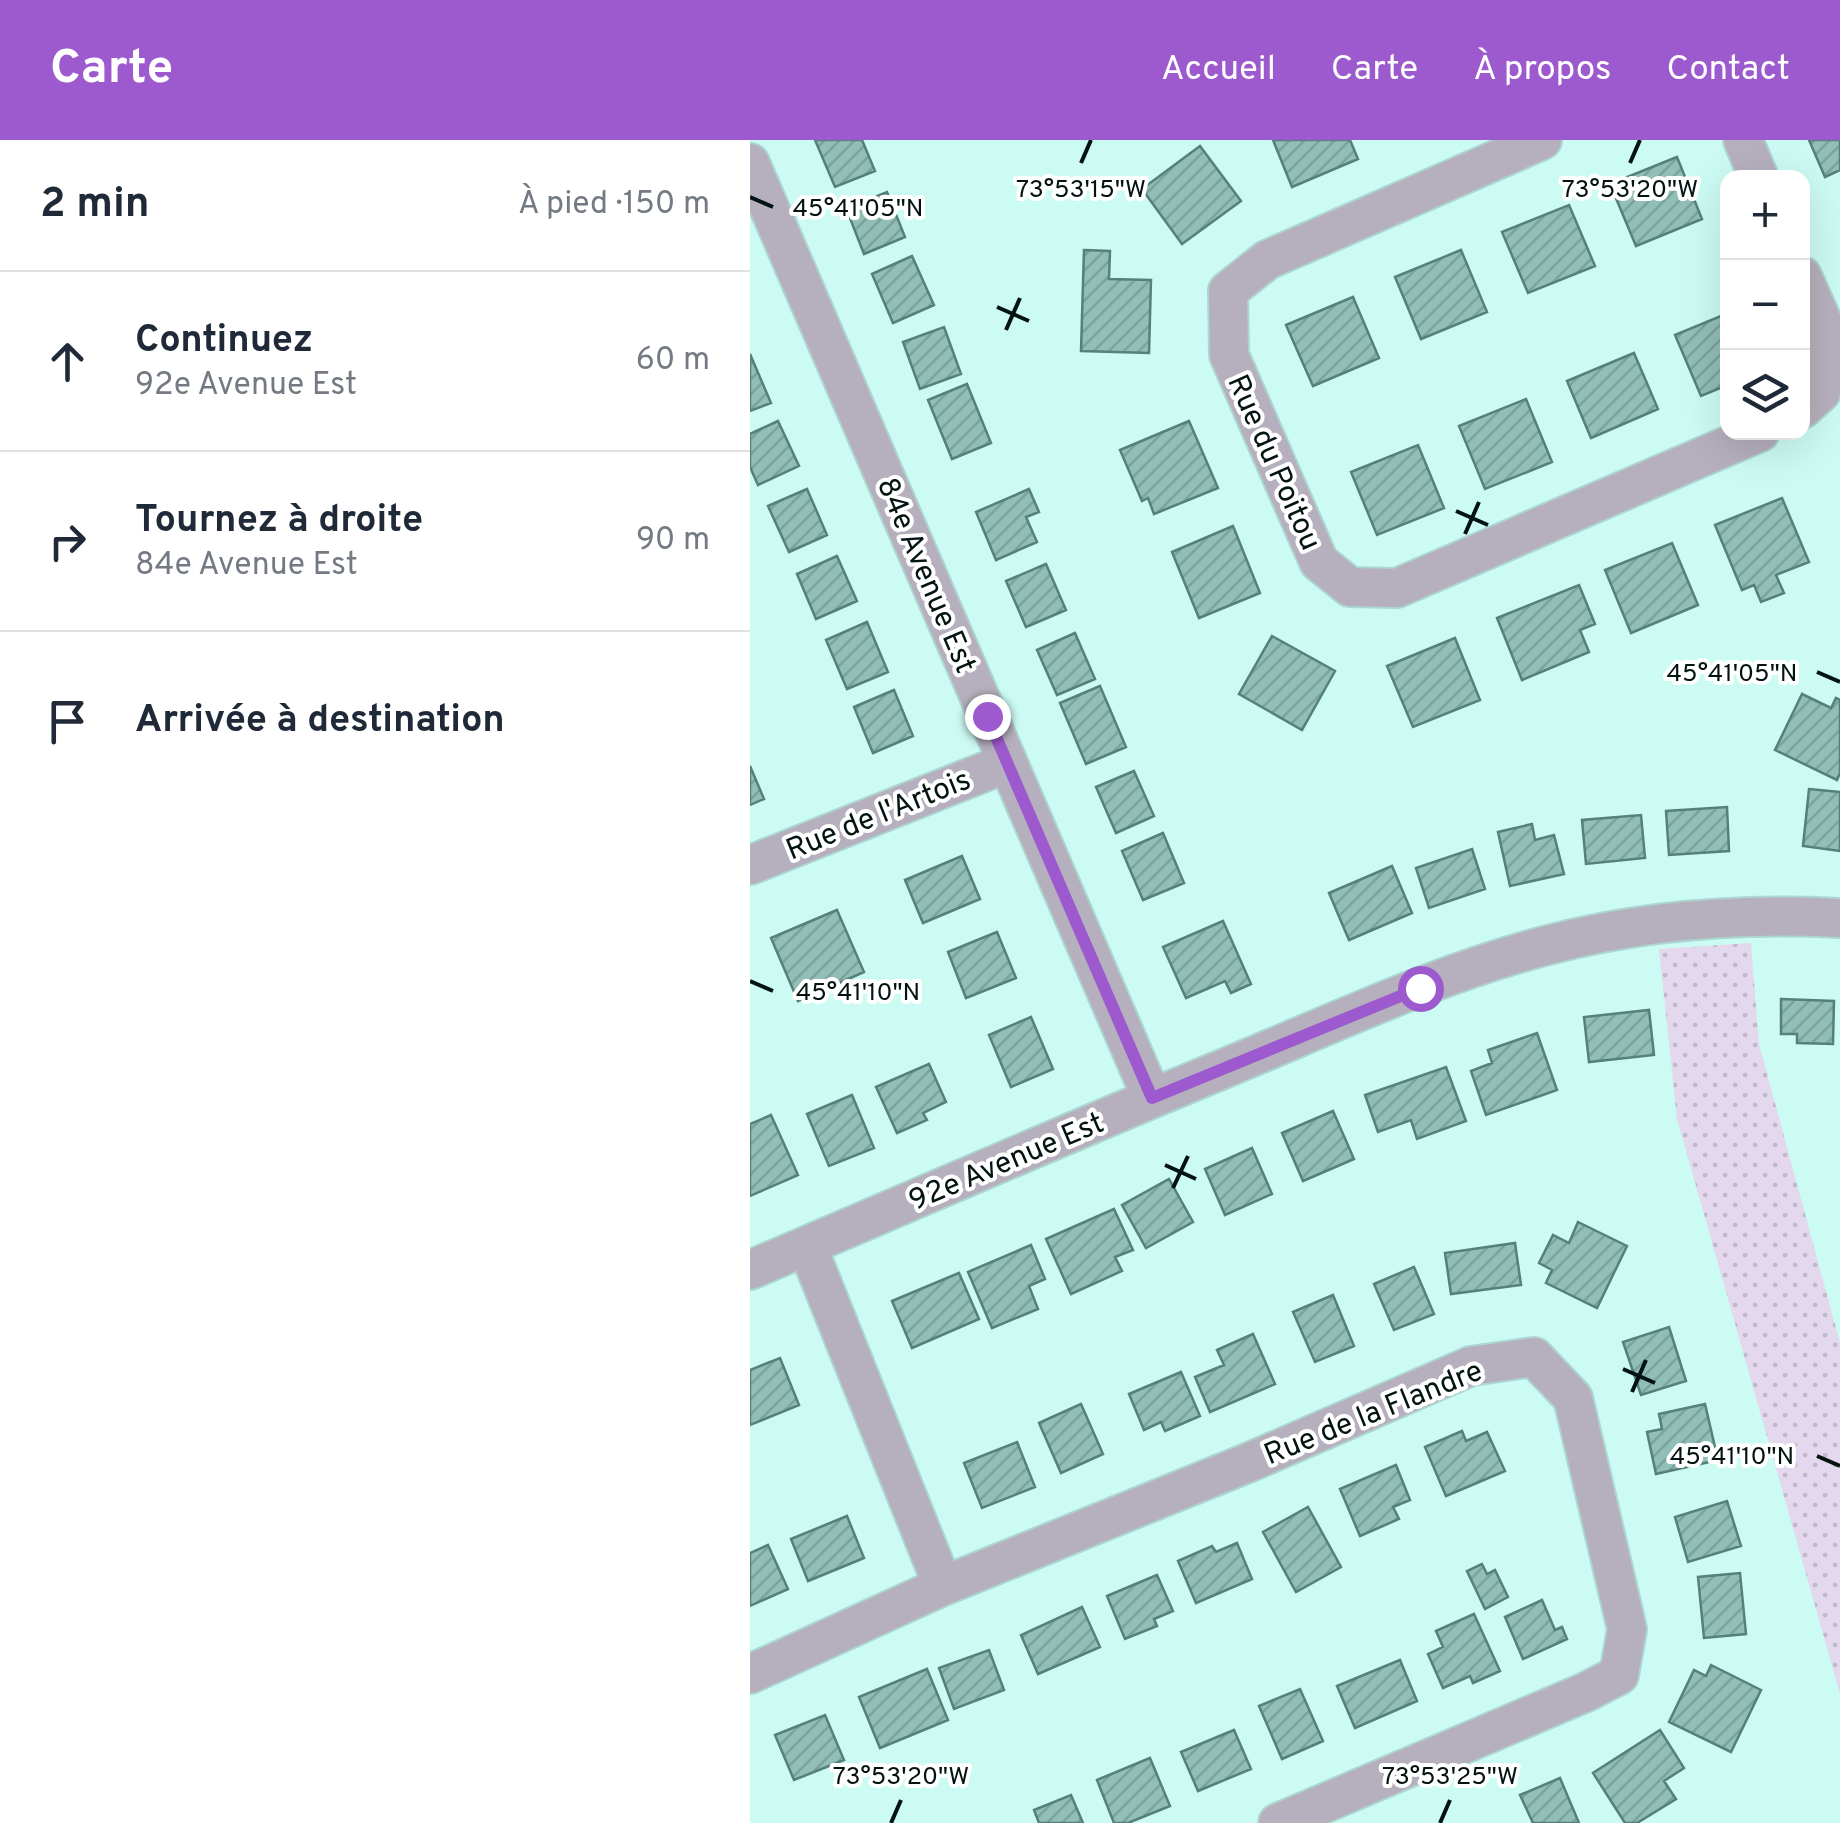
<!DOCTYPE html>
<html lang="fr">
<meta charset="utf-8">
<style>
:root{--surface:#fff;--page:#f2f2f3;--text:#1f2937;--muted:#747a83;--line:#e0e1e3;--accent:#9d59ce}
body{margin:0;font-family:Overpass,sans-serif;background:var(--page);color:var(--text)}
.controls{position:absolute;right:30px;top:30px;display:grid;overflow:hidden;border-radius:20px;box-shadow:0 10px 40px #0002}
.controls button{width:90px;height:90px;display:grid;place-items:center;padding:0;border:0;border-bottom:2px solid var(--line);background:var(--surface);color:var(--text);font:50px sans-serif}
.stop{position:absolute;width:30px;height:30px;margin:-22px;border:8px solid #9d59ce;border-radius:50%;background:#fff}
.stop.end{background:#9d59ce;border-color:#fff;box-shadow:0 2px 10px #0008}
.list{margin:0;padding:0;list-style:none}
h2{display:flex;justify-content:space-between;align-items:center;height:130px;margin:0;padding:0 40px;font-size:42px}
h2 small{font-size:32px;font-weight:400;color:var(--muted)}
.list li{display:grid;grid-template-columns:65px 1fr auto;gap:30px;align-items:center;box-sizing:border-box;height:180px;padding:0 40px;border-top:2px solid var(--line)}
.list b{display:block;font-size:38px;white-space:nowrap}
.list p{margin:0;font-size:32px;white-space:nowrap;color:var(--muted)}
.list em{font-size:32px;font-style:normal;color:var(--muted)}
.icon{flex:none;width:55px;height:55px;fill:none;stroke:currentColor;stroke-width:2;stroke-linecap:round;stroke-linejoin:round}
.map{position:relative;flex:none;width:1090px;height:1683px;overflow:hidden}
header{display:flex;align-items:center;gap:60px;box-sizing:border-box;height:140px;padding:0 50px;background:var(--accent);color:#fff}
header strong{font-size:48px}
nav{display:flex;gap:55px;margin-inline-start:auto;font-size:35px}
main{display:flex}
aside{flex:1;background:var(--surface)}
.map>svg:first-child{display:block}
</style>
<header>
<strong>Carte</strong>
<nav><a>Accueil</a><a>Carte</a><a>À propos</a><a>Contact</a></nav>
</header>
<main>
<aside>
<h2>2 min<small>À pied · 150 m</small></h2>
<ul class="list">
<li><svg class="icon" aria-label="ahead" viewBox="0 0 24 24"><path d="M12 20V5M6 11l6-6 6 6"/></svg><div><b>Continuez</b><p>92e Avenue Est</p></div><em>60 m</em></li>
<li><svg class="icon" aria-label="right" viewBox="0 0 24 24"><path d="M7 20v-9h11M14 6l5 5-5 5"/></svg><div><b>Tournez à droite</b><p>84e Avenue Est</p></div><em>90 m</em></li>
<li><svg class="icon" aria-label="arrive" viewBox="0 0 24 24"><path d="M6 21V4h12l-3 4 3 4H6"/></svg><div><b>Arrivée à destination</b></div></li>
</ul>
</aside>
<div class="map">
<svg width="1090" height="1683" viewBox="0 0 1090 1683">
<defs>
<pattern id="grass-dots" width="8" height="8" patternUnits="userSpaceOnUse" patternTransform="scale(2.5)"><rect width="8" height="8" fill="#e3d8ed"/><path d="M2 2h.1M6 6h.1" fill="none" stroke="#c1b8ca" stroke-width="1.8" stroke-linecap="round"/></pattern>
<pattern id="building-hatch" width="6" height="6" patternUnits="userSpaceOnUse" patternTransform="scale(2.5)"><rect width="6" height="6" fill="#91beb6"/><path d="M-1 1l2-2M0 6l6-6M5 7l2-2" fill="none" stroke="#7ba29b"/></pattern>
</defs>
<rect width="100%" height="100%" fill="#ccfbf3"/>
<path fill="url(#grass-dots)" d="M1001,803L1009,904L1090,1203V1554L927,979L909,809Z"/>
<path fill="url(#building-hatch)" stroke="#56807a" stroke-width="2.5" d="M65,0H112L125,31L85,47Z
M523,0H600L608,19L542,47Z
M1059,0H1090V30L1075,37Z
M450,6L491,61L432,104L392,49Z
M927,17L952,79L886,106L860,44Z
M137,52L155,97L114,114L96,68Z
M819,65L845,126L778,153L752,92Z
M334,110L360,111L359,139L401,140L399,213L331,211Z
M711,110L737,172L671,199L645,137Z
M162,116L184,165L143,183L122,134Z
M603,157L629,218L563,246L536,185Z
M978,173V245L951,256L925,195Z
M194,187L211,234L170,249L153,202Z
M884,213L908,269L841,298L817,241Z
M0,214L21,263L0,271Z
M217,244L241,303L202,319L178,260Z
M776,259L802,322L735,349L709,286Z
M28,281L49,326L8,345L0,327V294Z
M439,281L468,348L404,374L398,358L392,361L370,310Z
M668,305L694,368L627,395L601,332Z
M57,349L77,395L39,412L18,366Z
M279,349L289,372L276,377L287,402L246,420L226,372Z
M1032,358L1059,422L1026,435L1034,453L1011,462L1004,445L992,450L965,385Z
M483,386L510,453L449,478L422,412Z
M922,403L948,465L881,493L855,430Z
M87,416L107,461L66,479L47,434Z
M296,424L316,470L276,487L256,441Z
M829,445L845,484L830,490L839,512L772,540L747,478Z
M117,482L138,532L97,549L76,500Z
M325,493L345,539L307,555L287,510Z
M522,496L585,531L552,590L489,554Z
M705,498L730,560L663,587L637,526Z
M350,546L376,607L336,624L310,563Z
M144,550L163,596L123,613L104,567Z
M1052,554L1081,568L1086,558L1090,560V633L1087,640L1025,610Z
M0,626L14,659L0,665Z
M384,631L404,676L366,693L346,647Z
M1059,649L1090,652V711L1053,706Z
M977,667L979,711L919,715L916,671Z
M891,675L895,718L836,724L832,680Z
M782,684L785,700L804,695L814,734L760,746L748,692Z
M413,693L434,743L393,760L372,711Z
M722,709L735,749L679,768L666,728Z
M212,716L230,759L173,783L155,740Z
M642,726L662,773L599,800L579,753Z
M87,770L114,832L48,861L21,798Z
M473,781L501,844L481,853L475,841L436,858L413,807Z
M247,792L266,838L216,858L198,812Z
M1031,859L1084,861L1083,904L1047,903V894H1031Z
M899,870L904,915L839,922L834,877Z
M281,877L303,929L261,947L239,895Z
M787,893L807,950L736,975L721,931L742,923L738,910Z
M179,924L196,962L173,973L177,980L147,993L126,947Z
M696,927L716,981L667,999L661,980L628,992L615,955Z
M102,955L124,1008L79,1026L57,974Z
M583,971L604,1019L553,1041L532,993Z
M21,975L48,1035L0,1056V984Z
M502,1008L522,1054L475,1075L455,1029Z
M419,1039L443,1082L396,1108L372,1065Z
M364,1069L383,1110L365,1117L372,1131L321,1154L296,1099Z
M828,1082L877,1106L847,1168L796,1143L802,1130L789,1123L803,1095L819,1103Z
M765,1103L771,1145L701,1154L695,1113Z
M281,1105L295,1139L279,1146L288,1169L242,1188L218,1132Z
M664,1127L684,1174L644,1190L624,1144Z
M209,1133L229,1179L162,1208L142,1161Z
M583,1155L604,1206L565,1222L543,1172Z
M919,1187L936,1241L891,1255L873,1202Z
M503,1194L525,1244L460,1272L445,1237L474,1225L467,1210Z
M30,1218L49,1265L0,1285V1230Z
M431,1232L450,1276L415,1291L411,1282L394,1290L379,1254Z
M331,1264L353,1314L311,1333L289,1283Z
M955,1264L968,1320L906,1334L897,1292L912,1289L909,1274Z
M712,1291L716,1301L737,1292L755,1331L696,1356L675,1307Z
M267,1302L285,1347L232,1368L214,1323Z
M646,1325L660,1360L643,1367L649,1379L610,1396L590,1349Z
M977,1361L991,1406L938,1422L925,1377Z
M558,1367L591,1427L546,1452L513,1392Z
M97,1376L114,1418L58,1441L41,1399Z
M487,1403L502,1439L446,1463L428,1421L462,1406L466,1412Z
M18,1405L38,1449L0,1466V1413Z
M732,1424L737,1434L745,1430L758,1457L735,1469L717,1431Z
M990,1433L996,1494L954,1498L948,1437Z
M407,1435L423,1471L404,1479L407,1486L375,1499L357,1456Z
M792,1460L805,1490L812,1487L817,1499L773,1519L755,1477Z
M332,1467L350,1507L288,1534L271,1495Z
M724,1474L750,1531L723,1543L720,1536L693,1548L678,1514L693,1507L686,1491Z
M239,1510L254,1550L204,1569L189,1528Z
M650,1520L667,1561L605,1588L587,1546Z
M961,1525L1011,1550L981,1612L919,1582L944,1530L956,1536Z
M177,1529L198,1580L130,1608L109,1557Z
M550,1549L573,1601L532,1619L509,1566Z
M75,1575L94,1620L44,1640L25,1595Z
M484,1590L501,1629L448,1651L431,1612Z
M910,1590L934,1628L914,1641L926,1659L887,1683H875L843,1633Z
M400,1618L420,1666L378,1683H364L347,1640Z
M810,1638L829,1683H783L770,1655Z
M321,1655L333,1683H289L284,1670Z"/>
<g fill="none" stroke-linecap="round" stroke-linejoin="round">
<g stroke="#acd6cf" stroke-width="42">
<path id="minor" d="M792,0L517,120L478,151L479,215L569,422L600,447L647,448L1010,292
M993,0L1009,38
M0,23L402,958
M1052,136L1080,199L1071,252L1052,269
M0,725L257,623
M57,1106L193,1446
M0,1130C157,1063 315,994 473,929C580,885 686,834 798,805C893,780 992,773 1090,778
M0,1534L193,1446L500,1322L721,1226L784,1217L823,1258L877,1489L869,1535L836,1552L528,1683"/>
</g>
<use href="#minor" stroke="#b6afbd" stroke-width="38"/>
</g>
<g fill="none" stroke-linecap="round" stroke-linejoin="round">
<path stroke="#9d59ce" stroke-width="12" d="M237,576L402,958L670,848"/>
</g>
<path fill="none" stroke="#031311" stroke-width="4" d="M331,23L341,0M880,23L890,0M0,57L23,67M247,167L279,181M256,190L270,158M706,371L738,385M715,394L729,362M1067,532L1090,542M0,841L23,851M415,1025L446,1039M423,1048L438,1016M873,1229L905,1243M882,1252L896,1220M1067,1316L1090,1326M141,1683L151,1660M690,1683L700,1660"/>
<g text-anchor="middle" stroke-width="8" stroke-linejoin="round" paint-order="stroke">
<g font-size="30" fill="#031311" stroke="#fff">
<text transform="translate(525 322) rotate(66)" y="10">Rue du Poitou</text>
<text transform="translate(177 435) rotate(67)" y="10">84e Avenue Est</text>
<text transform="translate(128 674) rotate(-22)" y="10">Rue de l'Artois</text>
<text transform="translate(256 1021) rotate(-23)" y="10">92e Avenue Est</text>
<text transform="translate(623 1272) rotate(-22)" y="10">Rue de la Flandre</text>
</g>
</g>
<g font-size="25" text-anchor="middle" fill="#031311" stroke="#fff" stroke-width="8" stroke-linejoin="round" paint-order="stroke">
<text x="880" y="57">73°53'20"W</text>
<text x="331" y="57">73°53'15"W</text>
<text x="108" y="76">45°41'05"N</text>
<text x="982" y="541">45°41'05"N</text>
<text x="108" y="860">45°41'10"N</text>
<text x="982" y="1324">45°41'10"N</text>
<text x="151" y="1644">73°53'20"W</text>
<text x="700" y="1644">73°53'25"W</text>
</g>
</svg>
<div class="controls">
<button>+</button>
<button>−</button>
<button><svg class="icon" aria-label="layers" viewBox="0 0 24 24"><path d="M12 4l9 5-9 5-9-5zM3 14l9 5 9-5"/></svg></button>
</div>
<div class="stop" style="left:670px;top:848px"></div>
<div class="stop end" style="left:237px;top:576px"></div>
</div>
</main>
